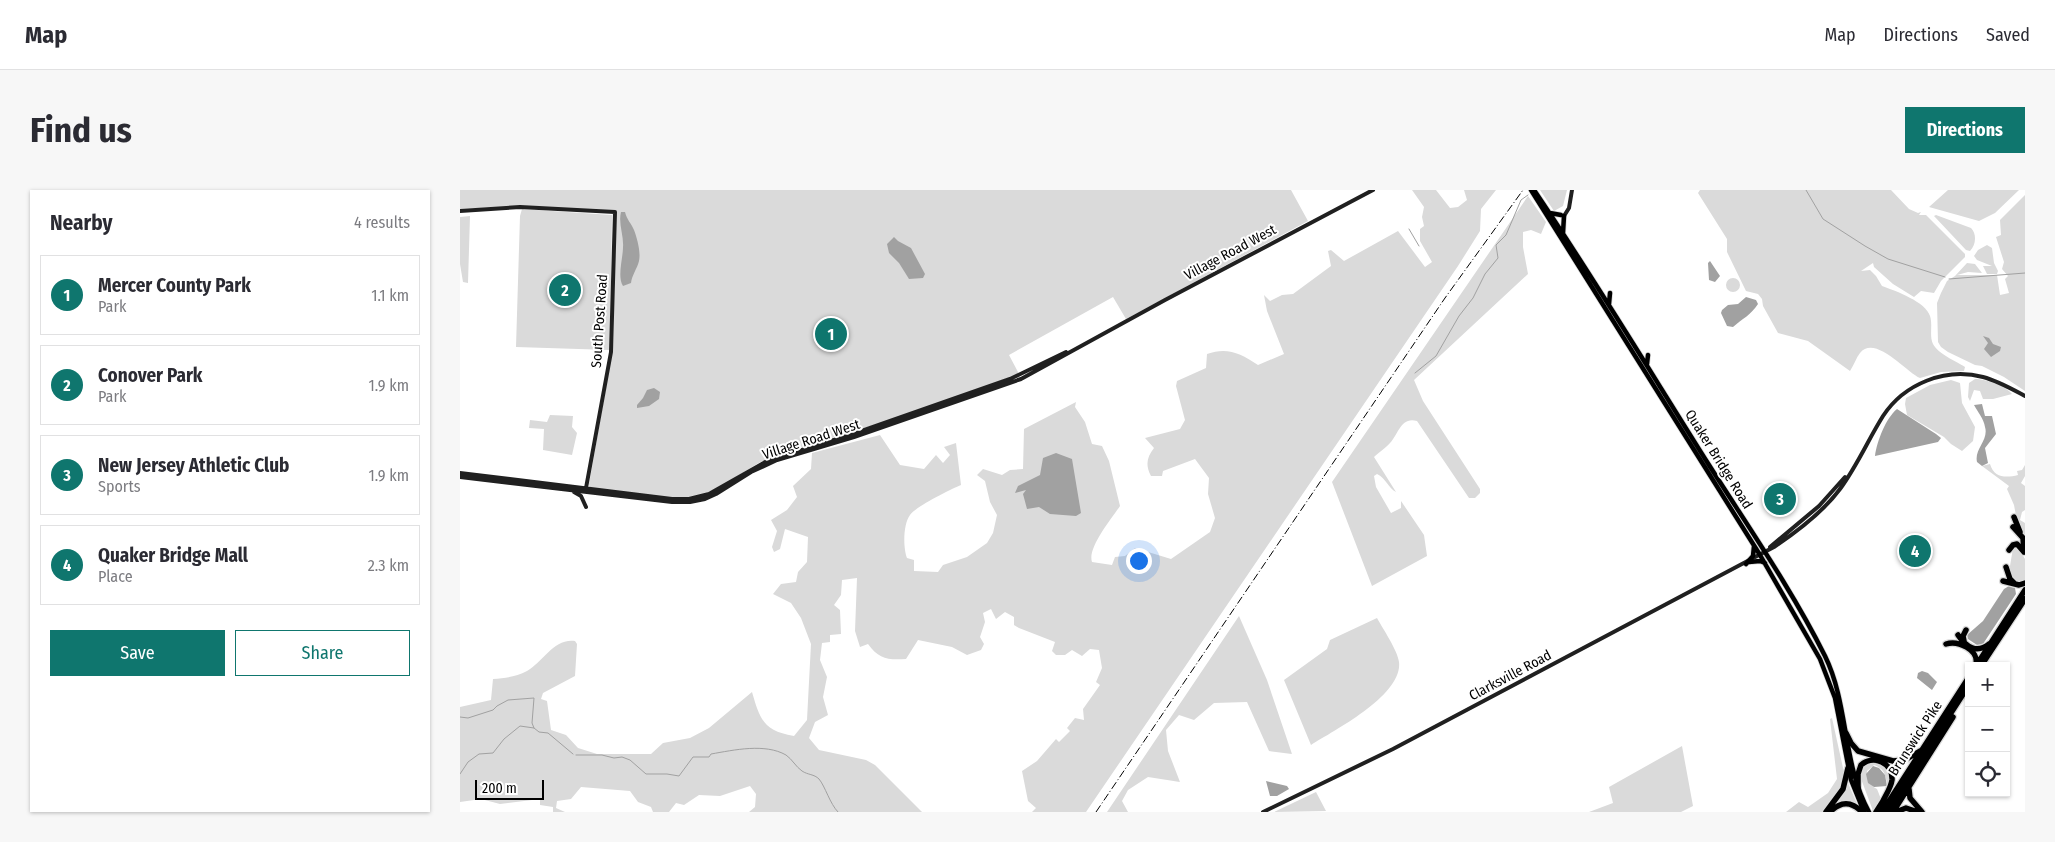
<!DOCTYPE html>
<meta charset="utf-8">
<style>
:root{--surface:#fff;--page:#f7f7f7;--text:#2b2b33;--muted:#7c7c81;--line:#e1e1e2;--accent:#0f766e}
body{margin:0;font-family:"Fira Sans Condensed",sans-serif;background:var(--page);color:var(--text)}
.controls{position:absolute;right:15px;bottom:15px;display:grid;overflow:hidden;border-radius:0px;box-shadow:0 1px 4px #0004}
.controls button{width:45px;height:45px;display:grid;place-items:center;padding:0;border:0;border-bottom:1px solid var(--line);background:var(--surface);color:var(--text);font:25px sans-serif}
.scale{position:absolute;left:15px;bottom:12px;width:69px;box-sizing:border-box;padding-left:5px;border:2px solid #000;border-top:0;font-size:14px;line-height:18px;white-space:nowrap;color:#000;-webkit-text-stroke:4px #fff;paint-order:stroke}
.you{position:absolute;left:678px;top:370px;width:18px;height:18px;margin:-12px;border:4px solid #fff;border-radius:50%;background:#1a73e8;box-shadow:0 0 0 8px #1a73e833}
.badge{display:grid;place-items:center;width:32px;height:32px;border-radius:50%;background:var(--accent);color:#fff;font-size:16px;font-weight:700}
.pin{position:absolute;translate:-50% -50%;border:2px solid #fff;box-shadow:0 1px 5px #0006}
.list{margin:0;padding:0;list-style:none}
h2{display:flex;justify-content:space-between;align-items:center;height:65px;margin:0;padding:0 20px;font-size:21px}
h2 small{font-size:16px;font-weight:400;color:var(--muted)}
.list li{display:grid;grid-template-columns:32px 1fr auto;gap:15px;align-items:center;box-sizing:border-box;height:80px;margin:0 10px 10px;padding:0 10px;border:1px solid var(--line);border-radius:0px}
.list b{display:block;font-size:19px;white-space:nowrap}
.list p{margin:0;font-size:16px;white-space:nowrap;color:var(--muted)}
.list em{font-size:16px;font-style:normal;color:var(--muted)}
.actions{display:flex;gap:10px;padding:15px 20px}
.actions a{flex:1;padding:11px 0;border:1px solid var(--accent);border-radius:0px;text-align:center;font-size:18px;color:var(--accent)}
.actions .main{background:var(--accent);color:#fff}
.icon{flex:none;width:28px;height:28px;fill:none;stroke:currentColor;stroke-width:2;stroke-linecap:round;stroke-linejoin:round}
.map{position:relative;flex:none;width:1565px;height:622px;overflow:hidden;border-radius:0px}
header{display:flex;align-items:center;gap:30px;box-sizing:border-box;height:70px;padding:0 25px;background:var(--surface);border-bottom:1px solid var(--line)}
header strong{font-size:24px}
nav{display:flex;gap:28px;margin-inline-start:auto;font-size:18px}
.intro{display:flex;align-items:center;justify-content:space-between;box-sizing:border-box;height:120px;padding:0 30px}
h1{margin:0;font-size:35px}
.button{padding:12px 22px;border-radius:0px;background:var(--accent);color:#fff;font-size:18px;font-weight:700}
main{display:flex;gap:30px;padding:0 30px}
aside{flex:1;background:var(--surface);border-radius:0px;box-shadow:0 1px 4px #0004}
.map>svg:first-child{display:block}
</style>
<header>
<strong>Map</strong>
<nav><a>Map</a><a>Directions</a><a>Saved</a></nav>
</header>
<div class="intro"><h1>Find us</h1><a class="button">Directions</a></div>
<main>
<aside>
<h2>Nearby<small>4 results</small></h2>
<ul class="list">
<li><span class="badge">1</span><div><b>Mercer County Park</b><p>Park</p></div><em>1.1 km</em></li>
<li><span class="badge">2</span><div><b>Conover Park</b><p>Park</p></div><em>1.9 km</em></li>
<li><span class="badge">3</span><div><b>New Jersey Athletic Club</b><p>Sports</p></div><em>1.9 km</em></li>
<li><span class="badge">4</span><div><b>Quaker Bridge Mall</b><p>Place</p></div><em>2.3 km</em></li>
</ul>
<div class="actions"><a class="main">Save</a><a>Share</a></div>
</aside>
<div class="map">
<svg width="1565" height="622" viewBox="0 0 1565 622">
<rect width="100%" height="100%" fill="#fff"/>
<path fill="#dadada" d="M0,0H831L848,31L666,129L653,107L549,165L559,184L446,225L311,267C288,277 268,295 244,304C221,314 157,301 130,298L129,294L153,158L156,22L62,16L0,19Z
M952,0H976L990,18L998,17L1007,10L1004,0H1036L1021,19L1020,41L998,76L626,622H572L576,618L568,611L562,581L577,571L596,549L599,552L610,541L607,538L615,528L624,530L623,519L640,495L636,492L642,478L639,460L630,459L622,466L612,460L605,465H596L592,461L595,452L559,438L554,435V427L545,422L536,429L531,419L523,423L525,432L520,447L524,454L521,460L507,465L492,457L458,450L446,469C427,470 419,469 408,454L400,457L395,441L397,388L382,390L381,405L374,415L380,420L381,444L370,445V452L362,453L360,470L367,487L363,507L368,525L355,532L349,548L359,560L406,570L415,575L462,622H289L295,617L296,604L290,596L260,606L239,605L224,615L216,613L209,622H193L191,617L178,612L170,601L121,597L111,609L97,611L96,618L105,622H93V617L80,615V609L40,614L21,609L0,612V517L31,510L33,489C45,488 56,487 67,481C83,472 94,448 115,451L117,454L115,486L83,503L81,509L87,511L91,540L106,545L118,558L137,564H191L203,553L230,548L249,538L292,502C300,530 304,541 334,546L347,530L351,454L341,428L331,413L313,404L321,394L336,392L338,382L347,372L348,347L325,339L320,359L314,362L312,357L317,341L311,330L327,320L337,307L333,296L351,279L352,263L420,245L440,275L464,279L476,265L483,273L490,265L484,257L496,253L501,295C491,299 455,317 450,325C443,334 443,358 447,368L454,370V381L478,382L483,375L507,367L527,353L533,343L537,325L530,312L525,291L517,285L523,279L542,285L550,280L563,279L564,239L616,212L615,217L625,232L632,254L642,256L649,271L660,316C652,328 627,358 632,372L652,375L655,367L665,366L675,358L711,369L750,342L755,328L748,304L749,288L735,269L703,281L702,286H691C685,275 687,267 694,258L685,248L720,239L725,230L716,196L717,191L746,178L747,164C767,157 780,163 798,175L824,164L807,121L804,105L810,111L822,105L833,104L871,76L868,61L871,60L884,71L938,41L965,77L972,72L960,51V39L964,36L962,27L964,17Z
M1080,0H1107L1103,16L1094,21Z
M1240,0H1431L1449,19L1458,23L1461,22L1459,25H1466L1505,64V67L1481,91L1474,103L1461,101L1454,107L1433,94L1414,77L1413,73L1401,81L1410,80L1416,86L1422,96C1436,101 1466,112 1470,126C1473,135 1469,146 1473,154C1478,164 1496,171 1505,177L1504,181L1481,182L1460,188C1446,182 1415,144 1400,163C1396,168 1394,175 1390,181L1348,151L1318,143L1303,116L1302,109L1298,104L1286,101L1267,62V49L1238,3Z
M1488,0H1559L1535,23L1519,31L1469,17Z
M1565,5V201L1544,187L1522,176L1515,175L1488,162L1481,157L1478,152L1477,113L1481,103L1487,91L1495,86L1507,73L1515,74L1522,83L1508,82L1497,85H1537L1540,105L1549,103L1545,89L1548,86L1542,79L1544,72L1536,47L1541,45L1540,30Z
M1068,6L1086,32L1081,44L1071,40L1063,42V57L1068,84L954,190L963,211L1020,299V303L1015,308H1009L957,231C941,226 938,245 930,253C926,258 919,262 914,267L936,302C928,298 926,288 917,284L914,286L916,297L931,323L941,318V311L964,345L967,366L912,396L872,292Z
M62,19L152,25L150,160L56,157L60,26Z
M1476,25L1511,38C1517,44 1516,55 1510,61L1506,60L1474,26Z
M10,26L8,93L3,92L0,74V27Z
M1527,55L1532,58L1534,73L1538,81L1537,84H1527L1523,76H1532L1517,70L1514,66L1518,60Z
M1266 95a7 7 0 1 1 14 0a7 7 0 1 1-14 0Z
M1515,189C1526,189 1546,196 1552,204L1533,209H1523L1520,201L1514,200L1510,211L1508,207L1509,193Z
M1491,190L1500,193L1502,213L1515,237L1513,251L1502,261L1491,254L1484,247L1447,225L1445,214L1446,208L1470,195Z
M90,225L113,226L112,237L117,243L112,265L83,260L84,239L69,238L70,230L87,232Z
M1530,274C1534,288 1546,288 1558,285L1557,281L1562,280L1565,275V286L1561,293L1565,296V320L1562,322L1560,330L1565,333V349L1557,331L1554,315L1547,299L1549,296L1522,276Z
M1555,357H1558L1565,369V392L1555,393L1549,382L1553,358Z
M779,426L807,490L832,564L809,561L787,512L754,513L734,530L719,525L706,540L708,561L720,592L688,587L668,600L662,611L668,622H647Z
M917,428C923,439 938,461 939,472C943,505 875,540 851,555L824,490L867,459L870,450Z
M1372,528L1385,587L1382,597L1364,622H1326L1339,612L1348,617L1368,603L1377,589L1370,529Z
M1222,556L1233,616L1221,622H1129L1153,613L1149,597Z
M1410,571L1419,572C1427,579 1431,586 1428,596C1425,587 1426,579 1414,575L1407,581C1408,589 1409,595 1417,599L1421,609L1413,621L1400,586L1401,578Z
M1388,593L1398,616L1395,614L1371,619Z
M856,602L866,621L814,622Z"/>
<path fill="#a1a1a1" d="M161,22H165C167,30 171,33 174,40C177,48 181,62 179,71C177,79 172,85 171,93L163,96C157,87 163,68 163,57C164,46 158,33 161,22Z
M434,47L438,51L451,58L465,84L463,88L449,89L439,73L429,63L427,54Z
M1250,71L1260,86L1255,92L1249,90L1248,73Z
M1286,107L1296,110L1298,114C1291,125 1282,129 1273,137L1267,136L1261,123L1262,120L1268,115L1278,114Z
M1523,146L1529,148L1533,154L1541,157L1540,161L1531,167L1524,159L1528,153Z
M194,198L200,202L199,209L189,216L177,218V215L183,208L187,200Z
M1522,214L1525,226H1532L1536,244L1525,258L1528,273L1522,276L1517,272C1514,259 1529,250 1525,237C1524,229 1517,221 1514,215Z
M1437,219L1476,244L1481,248L1478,252L1415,266C1417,251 1426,228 1437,219Z
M596,263L612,269L621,323L616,326L590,324L579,317L567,319L563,304L566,300L555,303L558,296L580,285L583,268Z
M1549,396L1555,398L1556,404L1523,454L1517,455L1508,449L1507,445L1523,431L1544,399Z
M1462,481L1468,483L1477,492L1472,500L1457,488L1458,483Z
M1413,576L1419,578L1425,585L1427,596L1414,597L1408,593L1406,584Z
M806,591L827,596L829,599L817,606H810Z"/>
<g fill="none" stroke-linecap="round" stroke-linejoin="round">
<path stroke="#a1a1a1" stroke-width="1" d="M1346,0L1363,29L1405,56L1428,69L1485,87
M949,39L959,56
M1489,89L1565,83
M955,183L976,166L999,126L1013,108L1025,84L1038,68L1036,55L1046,45L1061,10L1068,5
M0,527L8,528L33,520L37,516L48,510L74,508L72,533L74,538
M116,565H142L154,568L162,567L170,570L186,584H207L219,586L233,567H249L251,564C274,560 305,553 326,565C332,569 336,577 342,581C348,585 354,584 359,589C365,596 370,614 378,622
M0,584L8,572L19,564L33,563L44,549L60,536L74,538L79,542L88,543L113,564"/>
<g stroke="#dbdbdb" stroke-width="6">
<path id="primary" d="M1071,0L1300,365L1360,469L1375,508L1391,590L1404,622
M1074,0C1135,90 1191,183 1249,275C1289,338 1332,400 1365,466C1389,515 1382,573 1409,622
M1090,23L1101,25
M1103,43L1104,26
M1149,114L1150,103
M1187,174L1188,165
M1289,372L1300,371L1305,373
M1286,374L1293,366L1294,356"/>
</g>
<g stroke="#dbdbdb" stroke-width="8">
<path id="highway" d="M1554,327L1560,342
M1553,337L1563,348L1564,362
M1549,360L1553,355L1557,354L1564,362
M1546,377L1550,389L1554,393
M1543,391L1559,395L1565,393
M1498,445C1506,457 1517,464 1529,454
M1504,451L1503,446L1506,440
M1486,454C1498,450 1519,460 1516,474
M1516,476L1565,400
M1521,476L1565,409
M1386,543L1391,553L1398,561L1433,571L1445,570L1460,561
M1398,599V584L1401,575C1414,564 1433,573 1432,590C1431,598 1425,606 1422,613
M1449,599L1450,608L1462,622
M1366,622L1383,599L1388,578
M1370,622C1381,611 1391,611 1402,622
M1416,622L1423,611
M1422,622L1509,487
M1427,622L1509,495
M1433,622L1493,527
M1436,622L1446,618L1458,622"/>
</g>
<path stroke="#202020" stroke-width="4" d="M0,21L60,17L155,22L151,162L126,298
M1104,26L1109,18L1112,0
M0,283L212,309H229L249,304L307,271L393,244L550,189L606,162
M0,287L212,312H230L245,309L256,304L291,282L317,270L394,247L561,189L705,110L913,0
M114,302L121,306L126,317
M1310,357L1359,316L1385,287
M803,622L933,559L1314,357C1338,341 1363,322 1380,299C1397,276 1408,250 1423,226C1444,194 1485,177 1523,187C1538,191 1552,199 1565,206"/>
<use href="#primary" stroke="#000" stroke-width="4.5"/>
<use href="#highway" stroke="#000" stroke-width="5.5"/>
<path stroke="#000" stroke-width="1" stroke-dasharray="8 2.5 1 2.5" stroke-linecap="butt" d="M636,622L985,108L1063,0"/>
</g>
<g text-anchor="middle" stroke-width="4" stroke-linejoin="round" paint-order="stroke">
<g font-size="14" fill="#000" stroke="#fff">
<text transform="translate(770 62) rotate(-28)" y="5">Village Road West</text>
<text transform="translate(139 131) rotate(-86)" y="5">South Post Road</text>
<text transform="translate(351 249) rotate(-18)" y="5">Village Road West</text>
<text transform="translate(1259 269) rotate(58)" y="5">Quaker Bridge Road</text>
<text transform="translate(1050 485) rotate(-28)" y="5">Clarksville Road</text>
<text transform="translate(1455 548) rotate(-57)" y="5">Brunswick Pike</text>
</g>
</g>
</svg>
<div class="controls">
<button>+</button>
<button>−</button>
<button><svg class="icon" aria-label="locate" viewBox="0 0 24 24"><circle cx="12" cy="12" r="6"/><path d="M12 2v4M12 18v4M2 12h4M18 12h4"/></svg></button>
</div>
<div class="scale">200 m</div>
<div class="you"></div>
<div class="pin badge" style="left:371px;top:144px">1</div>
<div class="pin badge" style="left:105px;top:100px">2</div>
<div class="pin badge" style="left:1320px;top:309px">3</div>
<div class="pin badge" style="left:1455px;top:361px">4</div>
</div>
</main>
